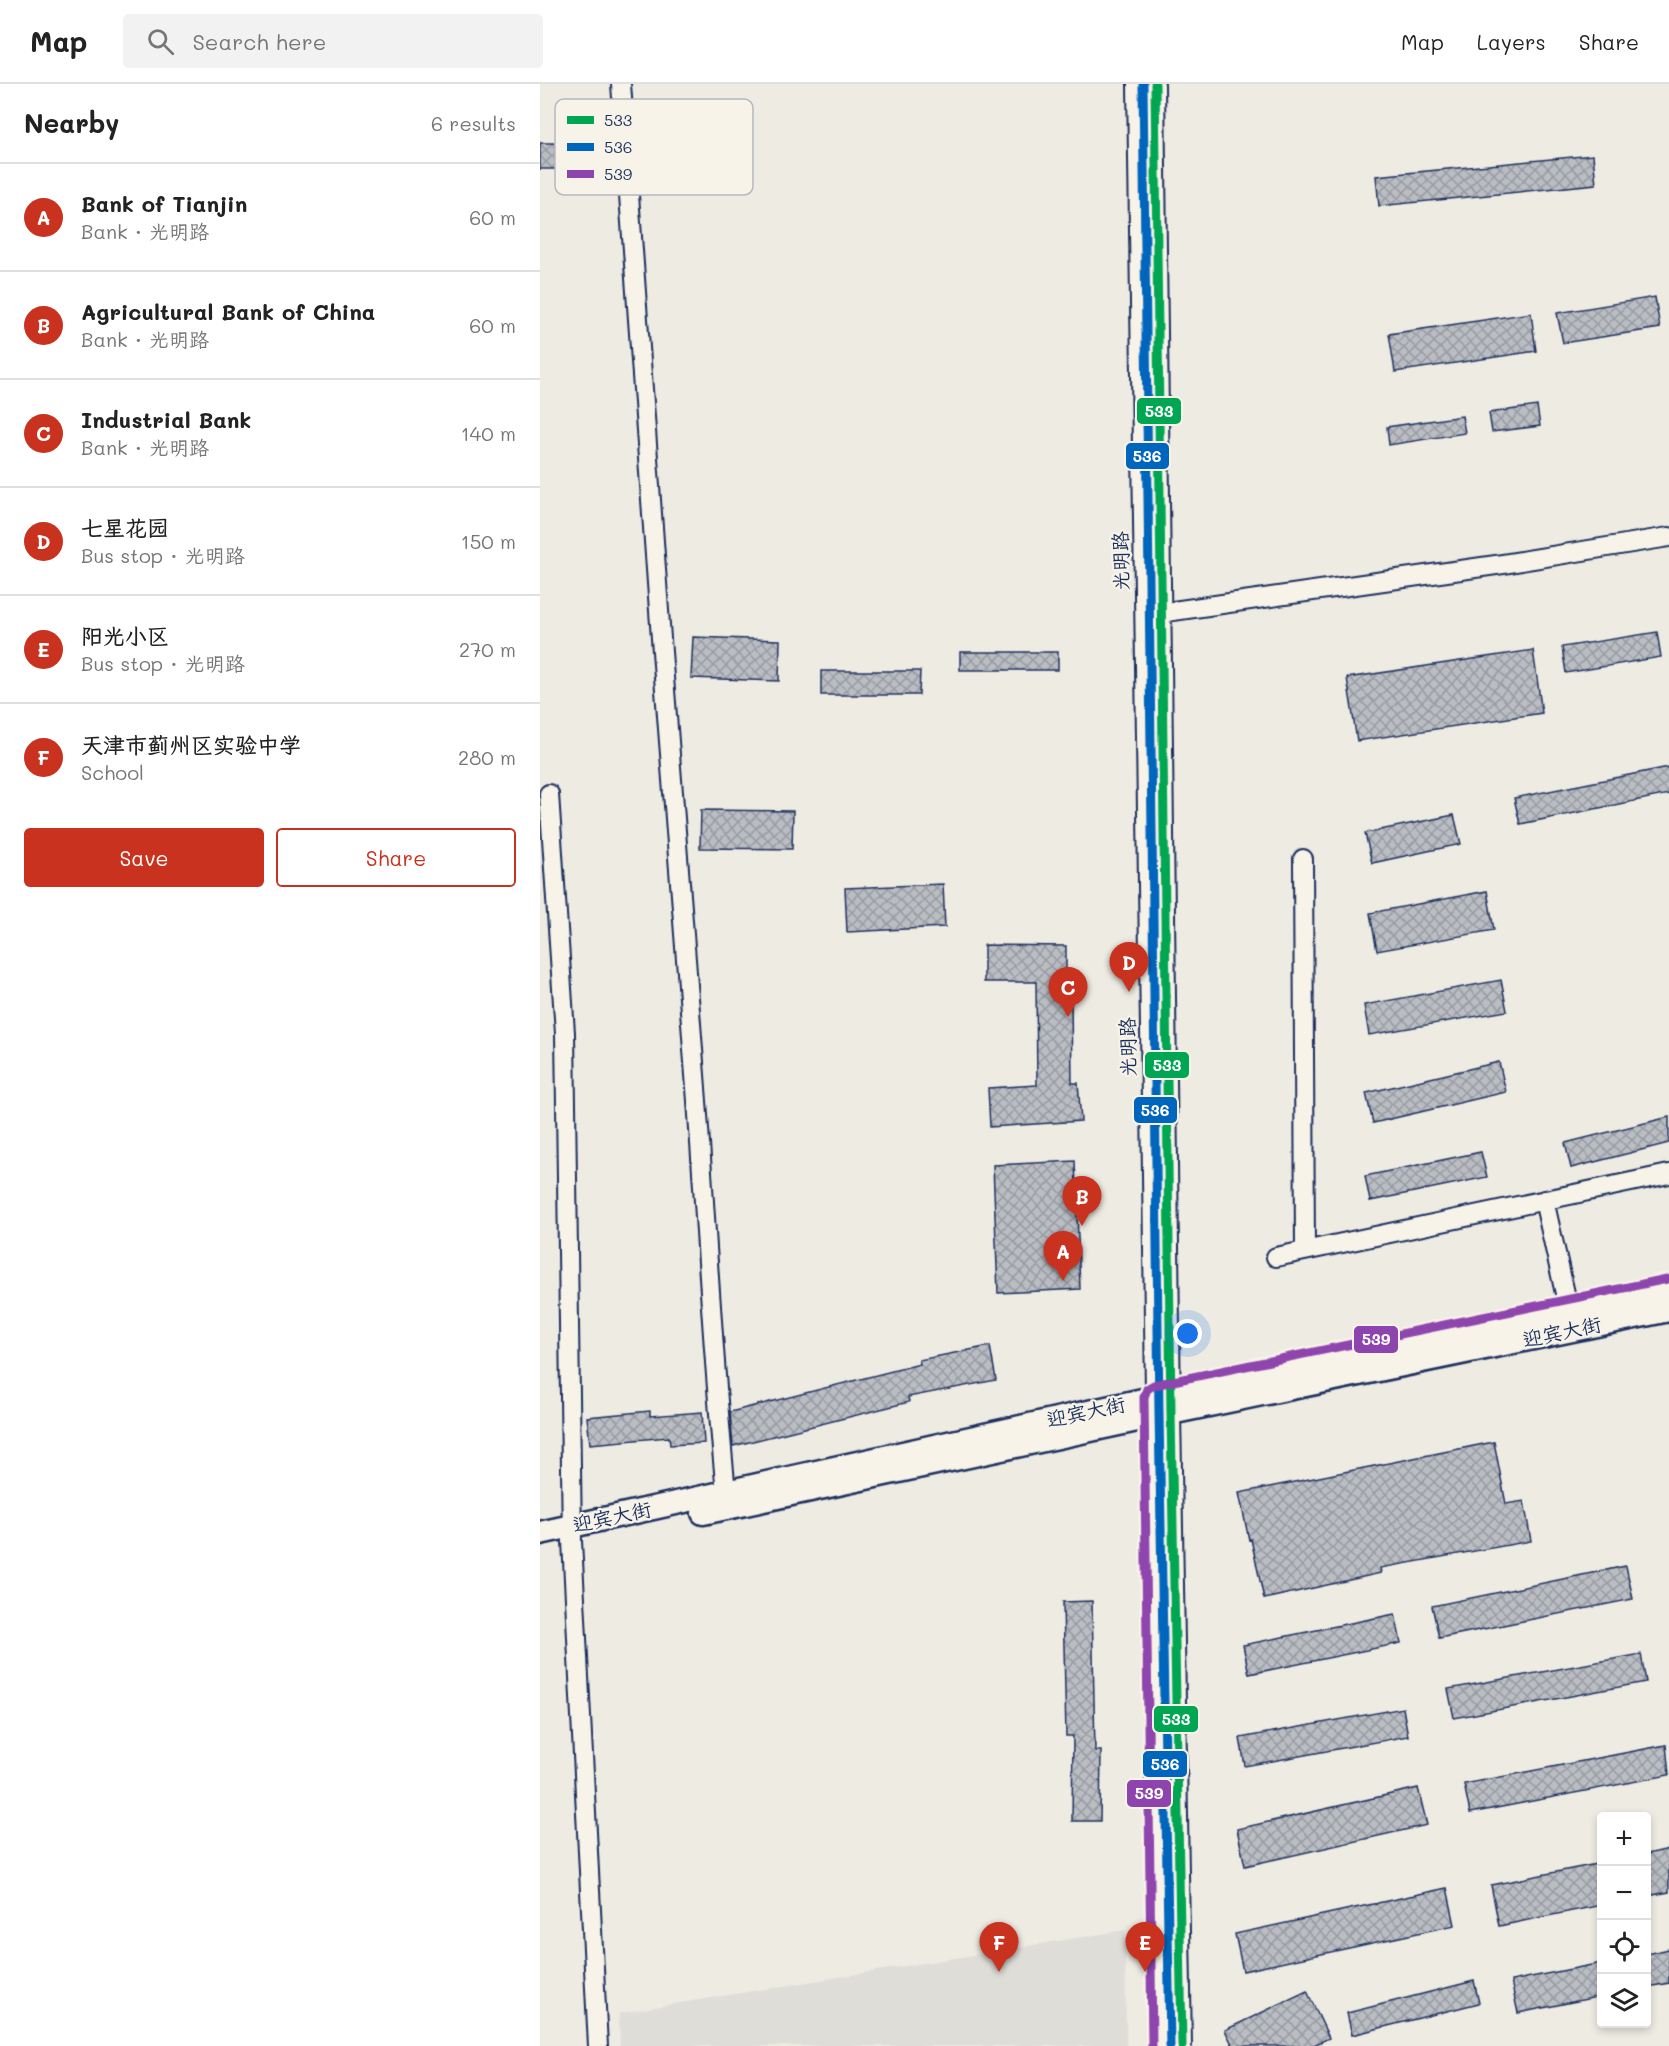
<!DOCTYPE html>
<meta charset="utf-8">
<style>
:root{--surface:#fff;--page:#f2f2f2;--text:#222;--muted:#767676;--line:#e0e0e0;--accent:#c8321e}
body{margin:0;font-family:Mali,"LXGW WenKai TC",sans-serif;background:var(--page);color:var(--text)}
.controls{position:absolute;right:18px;bottom:18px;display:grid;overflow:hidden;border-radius:6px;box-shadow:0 3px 9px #0003}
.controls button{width:54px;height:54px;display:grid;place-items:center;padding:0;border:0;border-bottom:2px solid var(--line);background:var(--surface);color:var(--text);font:30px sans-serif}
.you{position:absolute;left:648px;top:1250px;width:21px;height:21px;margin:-15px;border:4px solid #fff;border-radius:50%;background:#1a73e8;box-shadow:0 0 0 9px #1a73e833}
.badge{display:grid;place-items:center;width:39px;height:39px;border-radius:50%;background:var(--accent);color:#fff;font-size:20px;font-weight:700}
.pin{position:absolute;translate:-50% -50px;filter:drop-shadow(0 2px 3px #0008)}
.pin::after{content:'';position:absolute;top:32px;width:21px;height:18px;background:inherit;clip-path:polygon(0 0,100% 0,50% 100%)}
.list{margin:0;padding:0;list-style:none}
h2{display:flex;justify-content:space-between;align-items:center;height:78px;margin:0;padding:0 24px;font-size:26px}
h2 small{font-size:20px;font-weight:400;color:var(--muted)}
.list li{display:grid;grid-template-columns:39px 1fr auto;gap:18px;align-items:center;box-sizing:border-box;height:108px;padding:0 24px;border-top:2px solid var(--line)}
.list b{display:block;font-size:22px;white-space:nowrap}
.list p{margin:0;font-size:20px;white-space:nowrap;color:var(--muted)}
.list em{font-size:20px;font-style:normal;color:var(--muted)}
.actions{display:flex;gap:12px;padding:18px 24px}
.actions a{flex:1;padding:14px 0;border:2px solid var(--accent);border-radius:6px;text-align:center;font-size:21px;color:var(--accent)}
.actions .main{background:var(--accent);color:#fff}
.icon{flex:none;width:33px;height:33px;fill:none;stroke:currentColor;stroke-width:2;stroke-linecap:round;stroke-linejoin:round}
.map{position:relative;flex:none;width:1129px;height:1962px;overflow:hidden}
header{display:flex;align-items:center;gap:36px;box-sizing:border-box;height:84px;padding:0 30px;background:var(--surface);border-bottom:2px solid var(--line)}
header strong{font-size:28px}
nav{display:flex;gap:33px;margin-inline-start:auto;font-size:21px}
.search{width:420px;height:54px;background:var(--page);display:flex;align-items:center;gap:15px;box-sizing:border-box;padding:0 21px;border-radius:6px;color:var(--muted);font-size:22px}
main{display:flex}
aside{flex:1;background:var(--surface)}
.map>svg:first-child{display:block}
</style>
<header>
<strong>Map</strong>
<div class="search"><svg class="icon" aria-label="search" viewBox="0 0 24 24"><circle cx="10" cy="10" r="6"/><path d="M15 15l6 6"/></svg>Search here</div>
<nav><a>Map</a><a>Layers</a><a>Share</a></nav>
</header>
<main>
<aside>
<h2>Nearby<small>6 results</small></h2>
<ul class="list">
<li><span class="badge">A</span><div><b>Bank of Tianjin</b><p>Bank · 光明路</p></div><em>60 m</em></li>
<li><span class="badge">B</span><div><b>Agricultural Bank of China</b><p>Bank · 光明路</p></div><em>60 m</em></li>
<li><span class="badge">C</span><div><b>Industrial Bank</b><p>Bank · 光明路</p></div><em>140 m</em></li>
<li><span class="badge">D</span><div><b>七星花园</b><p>Bus stop · 光明路</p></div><em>150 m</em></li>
<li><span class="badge">E</span><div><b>阳光小区</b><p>Bus stop · 光明路</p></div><em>270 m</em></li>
<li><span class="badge">F</span><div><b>天津市蓟州区实验中学</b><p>School</p></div><em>280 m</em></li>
</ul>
<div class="actions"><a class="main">Save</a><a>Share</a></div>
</aside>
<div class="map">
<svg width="1129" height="1962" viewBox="0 0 1129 1962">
<defs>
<pattern id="building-cross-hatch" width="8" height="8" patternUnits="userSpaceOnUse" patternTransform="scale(1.5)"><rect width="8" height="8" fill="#babdc2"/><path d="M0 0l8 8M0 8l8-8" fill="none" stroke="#969aa1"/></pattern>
</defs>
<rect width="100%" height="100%" fill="#eeebe2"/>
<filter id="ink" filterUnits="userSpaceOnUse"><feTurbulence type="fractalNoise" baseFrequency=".0167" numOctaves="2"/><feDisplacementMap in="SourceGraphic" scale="12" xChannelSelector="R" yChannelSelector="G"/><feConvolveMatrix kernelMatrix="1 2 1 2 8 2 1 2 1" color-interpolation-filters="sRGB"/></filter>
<g filter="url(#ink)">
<path fill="#deddd8" d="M585,1846L586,1962H80L79,1929Z"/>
<path fill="url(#building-cross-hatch)" stroke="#1b2f5e" stroke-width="1.5" d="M0,59H62V85H0Z
M1053,71L1056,100L839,122L836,92Z
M1115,213L1120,244L1023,259L1017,229Z
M991,229L996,267L855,288L849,250Z
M997,322L1000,342L952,348L949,329Z
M922,332L925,349L849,361L847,343Z
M1117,548L1121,573L1026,589L1022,563Z
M153,553L240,556L239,597L151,594Z
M993,566L1002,629L817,657L807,594Z
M420,568H518V586H420Z
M281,587H380L379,611H281Z
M1129,683V710L980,740L974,714Z
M161,726L253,727L252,765L160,764Z
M914,731L921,760L832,779L825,749Z
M403,800L405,843L307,848L305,804Z
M947,807L954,846L837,867L830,829Z
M444,861L526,862V915L531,914L532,999H538L541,1037L450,1043L448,1004L497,1001L496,898H444Z
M961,896L967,927L829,951L824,921Z
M959,978L966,1008L833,1039L826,1009Z
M1129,1033V1059L1031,1084L1025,1059Z
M941,1068L947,1093L830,1117L825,1092Z
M535,1077L540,1205L458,1209L453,1081Z
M450,1262L456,1296L368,1313L369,1318L193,1362L190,1328L380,1280L379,1276Z
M110,1327V1332L162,1328L164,1359L130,1361L129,1353L50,1360L47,1333Z
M954,1358L966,1420L984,1417L991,1457L840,1484L841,1489L724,1515L711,1455L709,1456L699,1409Z
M1086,1482L1093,1515L899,1554L892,1522Z
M552,1517L555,1667H561L560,1737H532L533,1652H526L523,1518Z
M855,1530L861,1559L709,1590L703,1561Z
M1101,1570L1106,1598L914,1634L908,1605Z
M863,1624L868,1652L705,1682L700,1654Z
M1126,1661L1129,1691L930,1729L924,1700Z
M878,1704L887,1741L705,1782L697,1745Z
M1129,1765V1808L1107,1812V1770Z
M1062,1779V1821L959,1842L951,1801Z
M907,1804L915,1841L703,1887L695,1850Z
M1129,1865V1899L1107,1903V1870Z
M1062,1879V1912L978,1929L971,1897Z
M934,1897L939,1919L812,1951L807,1929Z
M767,1907L789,1954L772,1962H693L685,1946Z"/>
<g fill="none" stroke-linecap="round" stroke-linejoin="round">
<g stroke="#1b2f5e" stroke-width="22">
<path id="minor" d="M81,0C103,330 129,661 155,991C166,1130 172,1269 186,1408
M597,0L624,1962
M615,0L631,1329L642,1962
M612,530L963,480L1129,453
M9,710L25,949L32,1457L58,1962
M763,775L765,1166
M1004,1116L1029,1227
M736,1173L1129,1090"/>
</g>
<g stroke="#1b2f5e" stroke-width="27">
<path id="major" d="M163,1429L616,1332L1129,1226
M0,1449L630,1310L1129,1207"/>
</g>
<use href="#minor" stroke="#f7f3e8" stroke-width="18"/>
<use href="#major" stroke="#f7f3e8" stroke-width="22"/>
<g stroke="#f7f3e8" stroke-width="14">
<path id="bus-1" d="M615,0L631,1329L642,1962"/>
</g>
<g stroke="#f7f3e8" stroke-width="14">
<path id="bus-2" d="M603,0L619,1329L630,1962"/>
</g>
<g stroke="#f7f3e8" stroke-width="14">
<path id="bus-3" d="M612,1962L604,1313L607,1305L614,1301L1127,1195"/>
</g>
<use href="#bus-1" stroke="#00a651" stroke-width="9"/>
<use href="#bus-2" stroke="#0065bd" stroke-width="9"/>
<use href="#bus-3" stroke="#8e44ad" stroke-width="9"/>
</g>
</g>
<g text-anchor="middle" stroke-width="4.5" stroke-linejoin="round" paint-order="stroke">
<g font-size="20" fill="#1b2f5e" stroke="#f7f3e8">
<text transform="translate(581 477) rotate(-91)" y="7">光明路</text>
<text transform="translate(588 963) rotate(-91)" y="7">光明路</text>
<text transform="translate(1022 1248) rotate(-12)" y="7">迎宾大街</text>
<text transform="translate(546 1328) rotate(-12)" y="7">迎宾大街</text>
<text transform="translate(72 1433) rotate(-12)" y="7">迎宾大街</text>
</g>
</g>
<rect x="15" y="15" width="198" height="96" rx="9" fill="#f7f3e8" stroke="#b5b8bf" stroke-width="1.5"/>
<rect x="27" y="32" width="27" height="8" fill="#00a651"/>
<rect x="27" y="59" width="27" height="8" fill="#0065bd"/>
<rect x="27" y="86" width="27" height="8" fill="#8e44ad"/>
<g font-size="16" fill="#1b2f5e">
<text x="64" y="42">533</text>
<text x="64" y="69">536</text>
<text x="64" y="96">539</text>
</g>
<g stroke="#f7f3e8" stroke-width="2">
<rect x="596" y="313" width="46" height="28" rx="6" fill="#00a651"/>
<rect x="585" y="358" width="45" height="28" rx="6" fill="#0065bd"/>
<rect x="604" y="967" width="46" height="28" rx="6" fill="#00a651"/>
<rect x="593" y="1012" width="45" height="28" rx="6" fill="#0065bd"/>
<rect x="813" y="1241" width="46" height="29" rx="6" fill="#8e44ad"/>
<rect x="613" y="1621" width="46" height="28" rx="6" fill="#00a651"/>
<rect x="602" y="1666" width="46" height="28" rx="6" fill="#0065bd"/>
<rect x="586" y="1695" width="46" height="29" rx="6" fill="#8e44ad"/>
</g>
<g font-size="16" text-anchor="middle" font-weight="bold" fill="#fff">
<text x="619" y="333">533</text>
<text x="607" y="378">536</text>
<text x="627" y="987">533</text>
<text x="615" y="1032">536</text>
<text x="836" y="1261">539</text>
<text x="636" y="1641">533</text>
<text x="625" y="1686">536</text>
<text x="609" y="1715">539</text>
</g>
</svg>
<div class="controls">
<button>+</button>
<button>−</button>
<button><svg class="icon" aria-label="locate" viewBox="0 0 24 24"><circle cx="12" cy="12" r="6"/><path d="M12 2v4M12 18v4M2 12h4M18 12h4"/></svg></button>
<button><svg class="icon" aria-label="layers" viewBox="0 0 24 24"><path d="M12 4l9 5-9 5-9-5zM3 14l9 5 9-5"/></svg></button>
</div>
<div class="you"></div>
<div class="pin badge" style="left:523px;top:1197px">A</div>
<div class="pin badge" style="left:542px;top:1142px">B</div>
<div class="pin badge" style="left:528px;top:933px">C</div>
<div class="pin badge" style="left:589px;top:908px">D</div>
<div class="pin badge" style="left:605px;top:1888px">E</div>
<div class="pin badge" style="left:459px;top:1888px">F</div>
</div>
</main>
